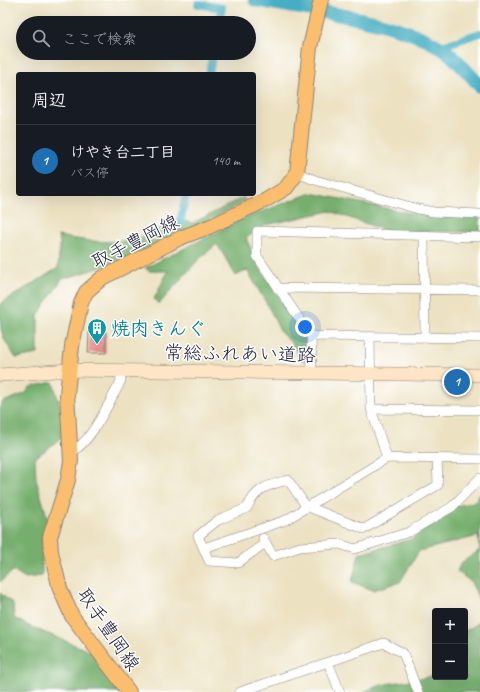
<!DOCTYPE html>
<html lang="ja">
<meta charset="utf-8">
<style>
:root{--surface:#171b24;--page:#242831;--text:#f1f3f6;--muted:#9ea1a6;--line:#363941;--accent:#1f6fb2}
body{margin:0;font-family:Caveat,"Klee One",sans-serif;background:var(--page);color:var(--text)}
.controls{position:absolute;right:12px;bottom:12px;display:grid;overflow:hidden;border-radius:4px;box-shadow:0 4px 16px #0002}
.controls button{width:36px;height:36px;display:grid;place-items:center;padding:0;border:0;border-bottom:1px solid var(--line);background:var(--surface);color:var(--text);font:20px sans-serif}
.you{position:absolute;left:305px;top:327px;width:14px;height:14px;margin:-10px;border:3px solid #fff;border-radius:50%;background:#1a73e8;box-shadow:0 0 0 6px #1a73e833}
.badge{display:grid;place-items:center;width:26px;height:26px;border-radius:50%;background:var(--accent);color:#fff;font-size:13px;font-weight:700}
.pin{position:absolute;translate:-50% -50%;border:2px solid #fff;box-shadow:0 1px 4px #0006}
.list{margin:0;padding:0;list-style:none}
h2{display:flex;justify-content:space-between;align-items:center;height:52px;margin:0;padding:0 16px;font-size:17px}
h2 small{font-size:13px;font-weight:400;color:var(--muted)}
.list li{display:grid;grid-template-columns:26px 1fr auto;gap:12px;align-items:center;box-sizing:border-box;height:72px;padding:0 16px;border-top:1px solid var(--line)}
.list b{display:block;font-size:15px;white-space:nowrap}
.list p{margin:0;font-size:13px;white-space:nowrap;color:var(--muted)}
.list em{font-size:13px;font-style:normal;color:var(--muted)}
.icon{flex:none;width:22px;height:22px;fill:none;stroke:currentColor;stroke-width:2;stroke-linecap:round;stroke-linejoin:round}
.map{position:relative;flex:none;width:480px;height:692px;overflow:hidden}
.search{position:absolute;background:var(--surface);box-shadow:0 4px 16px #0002;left:16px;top:16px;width:240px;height:44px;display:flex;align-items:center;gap:10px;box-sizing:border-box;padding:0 14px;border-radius:22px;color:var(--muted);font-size:15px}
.panel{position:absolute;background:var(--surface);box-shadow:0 4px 16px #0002;left:16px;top:72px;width:240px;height:124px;border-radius:4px}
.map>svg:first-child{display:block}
</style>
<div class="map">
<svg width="480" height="692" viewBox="0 0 480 692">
<rect width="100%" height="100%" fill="#fff"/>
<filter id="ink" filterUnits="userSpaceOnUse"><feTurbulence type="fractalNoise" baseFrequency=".025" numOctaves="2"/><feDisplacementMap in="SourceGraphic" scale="8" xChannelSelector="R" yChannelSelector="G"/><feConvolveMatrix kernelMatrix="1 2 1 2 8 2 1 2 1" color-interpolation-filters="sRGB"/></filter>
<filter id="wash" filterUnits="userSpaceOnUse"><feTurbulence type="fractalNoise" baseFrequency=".012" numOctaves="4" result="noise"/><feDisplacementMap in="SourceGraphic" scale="16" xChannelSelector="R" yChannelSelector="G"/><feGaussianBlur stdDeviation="0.9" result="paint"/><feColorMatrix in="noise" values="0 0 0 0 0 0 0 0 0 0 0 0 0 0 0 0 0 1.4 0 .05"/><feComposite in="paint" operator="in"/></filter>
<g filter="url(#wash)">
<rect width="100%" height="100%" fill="#ece2c2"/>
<path fill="#76af6d" stroke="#4c6854" d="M311,193L410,213L480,218V232L387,231L330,211L266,225L246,238L258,265L307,340L308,360L302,361L290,341L281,333L268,306L247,270L236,276L217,244L199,259L159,304L154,299L168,271H149L145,268L245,218Z
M244,197L245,202C186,231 127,262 62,279L38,315V354L16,358C0,334 0,333 0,304L58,268L60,242L58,236C103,244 136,248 174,219L193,223Z
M53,382L60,406L64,436L35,458L36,479L48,520L42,538V576L26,578L13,571L0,582V405L3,402L26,393L30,387Z
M480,494V601L471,582L457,571L461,563L480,550L478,536L419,551L400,582L373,590L352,582L359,554L412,539L452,507L475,502Z
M0,593L13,604L14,618L29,626L92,652L107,669L119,692H0Z
M480,618V692H364C384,680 412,683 435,675V677H465V631L477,624Z"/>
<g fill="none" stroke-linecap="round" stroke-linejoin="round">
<path stroke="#44aec2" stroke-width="8" d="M198,4L222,8L219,23
M439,47L480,33
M209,74L213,53
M180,224L186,194"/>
<path stroke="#44aec2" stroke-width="14" d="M255,0C309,11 395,18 441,48C456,57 468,73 480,86"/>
</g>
<g id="blocks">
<path fill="#e18c8a" d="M89,332H106V353H88Z"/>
</g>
</g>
<g filter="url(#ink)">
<use href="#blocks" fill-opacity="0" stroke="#87827e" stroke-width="1"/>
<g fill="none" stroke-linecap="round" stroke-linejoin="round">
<g stroke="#87827e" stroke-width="10">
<path id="street" d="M297,173L315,180L418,209L434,212L480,214
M424,236L425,338
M277,288L480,290
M311,336L480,338
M370,337L371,409L387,458
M312,373L311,336L257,256V231L480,237
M371,409L480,410
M71,453C93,439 105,409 118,387L121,380L120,370
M263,538L273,556L300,547L339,544L355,549L409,532L452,507L480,478
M265,543L238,563L209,561L198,536L218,520L247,508C257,487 266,486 288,480L306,506L364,529L438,485L437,458
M204,548L286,520L387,458L480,459
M328,662L340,692
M240,692L384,643L403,653L418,692"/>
</g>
<g stroke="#87827e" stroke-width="14">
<path id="secondary" d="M0,375L69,370L480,375"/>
</g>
<g stroke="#87827e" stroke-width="16">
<path id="primary" d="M129,692L72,616L60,589L51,552L50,537L68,480L71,461L67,394L72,346L81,303L86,292L102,278L180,238L211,226L266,200L286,188L297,173L310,47L321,0"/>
</g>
<use href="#street" stroke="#fff" stroke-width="9"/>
<use href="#secondary" stroke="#fde5c5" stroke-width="13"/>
<use href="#primary" stroke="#fbbe6e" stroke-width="14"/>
</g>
</g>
<defs>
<g id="building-pin" transform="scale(1)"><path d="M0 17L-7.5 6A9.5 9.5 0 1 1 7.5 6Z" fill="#0f9aa8" stroke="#fff"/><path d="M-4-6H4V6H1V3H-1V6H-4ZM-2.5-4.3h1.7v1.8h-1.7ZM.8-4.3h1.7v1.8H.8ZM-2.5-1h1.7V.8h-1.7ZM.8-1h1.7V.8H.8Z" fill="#fff"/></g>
</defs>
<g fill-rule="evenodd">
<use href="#building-pin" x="97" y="328"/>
</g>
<g text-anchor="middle" stroke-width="3" stroke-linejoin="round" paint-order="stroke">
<g font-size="19" fill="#22223b" stroke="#fff">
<text transform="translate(135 241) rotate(-27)" y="7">取手豊岡線</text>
<text transform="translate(240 353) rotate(1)" y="7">常総ふれあい道路</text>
<text transform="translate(109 629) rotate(56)" y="7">取手豊岡線</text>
</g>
<g font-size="19" font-weight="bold" fill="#0d838f" stroke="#fff" text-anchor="start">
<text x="111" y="335">焼肉きんぐ</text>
</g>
</g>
</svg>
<div class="controls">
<button>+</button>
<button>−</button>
</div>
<div class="you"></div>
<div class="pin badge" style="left:457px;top:382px">1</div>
<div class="search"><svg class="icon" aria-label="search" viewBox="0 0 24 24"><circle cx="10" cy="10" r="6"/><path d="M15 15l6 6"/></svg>ここで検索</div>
<section class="panel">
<h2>周辺<small></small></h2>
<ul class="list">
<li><span class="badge">1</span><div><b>けやき台二丁目</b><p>バス停</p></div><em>140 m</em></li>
</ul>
</section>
</div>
